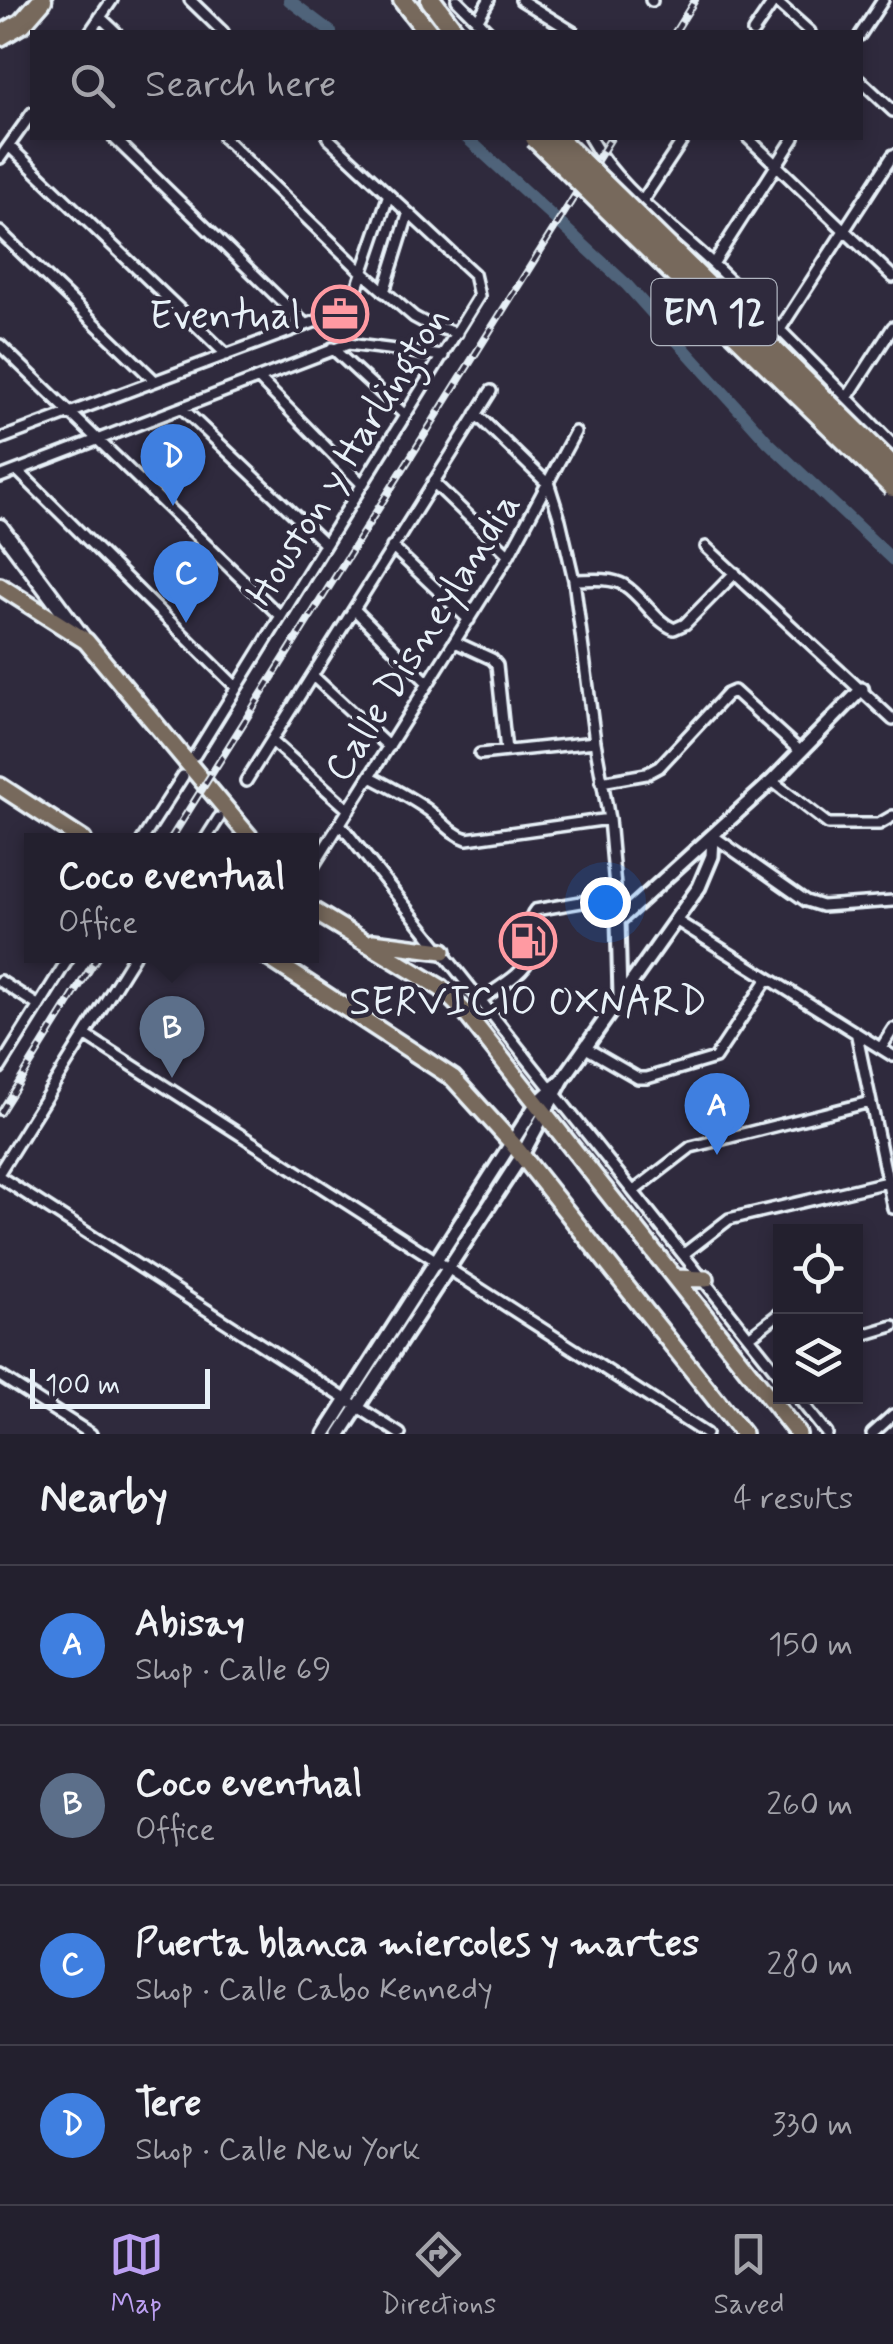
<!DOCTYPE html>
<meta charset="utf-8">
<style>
:root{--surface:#23202e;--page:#2f2d3a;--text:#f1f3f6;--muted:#a3a3aa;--line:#403e4a;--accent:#bca0f2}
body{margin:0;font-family:Mynerve,sans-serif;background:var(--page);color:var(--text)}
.controls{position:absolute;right:30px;bottom:30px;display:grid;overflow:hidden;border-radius:0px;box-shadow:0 5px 15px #0003}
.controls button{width:90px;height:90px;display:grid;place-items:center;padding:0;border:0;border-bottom:2px solid var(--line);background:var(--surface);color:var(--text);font:50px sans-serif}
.scale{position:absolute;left:30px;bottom:25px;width:180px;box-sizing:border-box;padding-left:10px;border:5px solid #e8f1f8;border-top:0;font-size:28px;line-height:35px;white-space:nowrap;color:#e8f1f8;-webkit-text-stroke:8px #2f2a3d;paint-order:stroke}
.you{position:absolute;left:605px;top:902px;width:35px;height:35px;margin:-25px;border:8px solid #fff;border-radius:50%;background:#1a73e8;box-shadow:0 0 0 15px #1a73e833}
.badge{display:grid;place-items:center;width:65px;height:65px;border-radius:50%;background:var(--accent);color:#fff;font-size:32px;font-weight:700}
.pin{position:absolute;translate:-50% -82px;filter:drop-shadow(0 2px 5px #0008)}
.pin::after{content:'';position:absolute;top:52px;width:35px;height:30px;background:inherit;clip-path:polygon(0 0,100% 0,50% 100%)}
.popup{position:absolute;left:24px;top:833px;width:295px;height:130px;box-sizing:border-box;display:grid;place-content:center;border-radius:0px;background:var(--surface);filter:drop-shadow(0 2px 8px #0005);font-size:32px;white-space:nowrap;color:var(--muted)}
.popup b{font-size:38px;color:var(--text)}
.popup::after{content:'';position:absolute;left:50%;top:100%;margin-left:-20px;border:20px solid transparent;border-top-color:var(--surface)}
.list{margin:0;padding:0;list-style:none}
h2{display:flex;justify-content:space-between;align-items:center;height:130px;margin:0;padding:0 40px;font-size:42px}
h2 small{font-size:32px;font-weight:400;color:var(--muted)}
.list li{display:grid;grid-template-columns:65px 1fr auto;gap:30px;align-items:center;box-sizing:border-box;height:160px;padding:0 40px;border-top:2px solid var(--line)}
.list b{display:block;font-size:38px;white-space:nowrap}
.list p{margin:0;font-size:32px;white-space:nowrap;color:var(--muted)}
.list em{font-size:32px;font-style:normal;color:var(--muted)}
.icon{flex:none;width:55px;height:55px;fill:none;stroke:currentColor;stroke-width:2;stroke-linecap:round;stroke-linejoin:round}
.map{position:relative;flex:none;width:893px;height:1434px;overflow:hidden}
.search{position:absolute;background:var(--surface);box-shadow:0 5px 15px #0003;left:30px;right:30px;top:30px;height:110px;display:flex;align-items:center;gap:25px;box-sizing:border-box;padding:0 35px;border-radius:0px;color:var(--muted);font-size:38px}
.sheet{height:770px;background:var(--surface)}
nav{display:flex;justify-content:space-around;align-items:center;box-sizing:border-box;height:140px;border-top:2px solid var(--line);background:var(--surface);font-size:28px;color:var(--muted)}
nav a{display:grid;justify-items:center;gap:5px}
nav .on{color:var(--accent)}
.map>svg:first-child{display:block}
</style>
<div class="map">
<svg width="893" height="1434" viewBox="0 0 893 1434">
<rect width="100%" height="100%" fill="#2f2a3d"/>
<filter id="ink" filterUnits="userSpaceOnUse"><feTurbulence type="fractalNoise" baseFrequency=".01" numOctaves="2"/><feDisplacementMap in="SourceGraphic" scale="20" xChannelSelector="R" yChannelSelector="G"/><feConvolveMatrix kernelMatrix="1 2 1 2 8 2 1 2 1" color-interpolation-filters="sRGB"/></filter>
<g filter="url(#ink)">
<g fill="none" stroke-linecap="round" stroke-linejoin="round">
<path stroke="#4f647a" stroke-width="12" d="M289,0L331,32
M467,138L626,284L768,442L893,560"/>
<g stroke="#e8f1f8" stroke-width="16">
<path id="minor" d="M190,0L223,32
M457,0L489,32
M521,0L573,32
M651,0L652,1
M774,0L810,32
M100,17L116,32
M477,21L489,0
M90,32L112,0
M753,32L775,0
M860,35L883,0
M860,80L893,111
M114,138L306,325
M224,138L362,272L414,317L429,325L457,333
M590,138C617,188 672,225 713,264C774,323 834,384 893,445
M748,138L893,277
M9,146L227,355
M0,158L32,113
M643,200L684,138
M0,232L155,381
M713,264L794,138
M384,292L408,215
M779,331L893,155
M0,345L280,616
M332,348L405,415
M259,379L362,484
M847,398L893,327
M183,409L324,543
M476,414L549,485L560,520L574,580L595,742L609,819L618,921
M0,439L346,310L352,303L388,197
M18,471L236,687
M0,477L348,344L443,356
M433,482L509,555
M392,547L469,620
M706,547L893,720
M574,580C588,580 610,577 624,585C643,597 653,620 674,629L685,624L735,573
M355,610L428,683
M455,642L492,659L497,665L506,751
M313,676L389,747
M273,742L349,810
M480,754L595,742
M195,755L479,296L474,274L328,138
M371,777C390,787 410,797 428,810C441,820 451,834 467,839L609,819
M246,781L491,391
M772,781L828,824H879L893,816
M601,782L646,774L659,767L727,694L734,691L801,752
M340,824L780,1376
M713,836L806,901L822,906L893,901
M142,840L183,776
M205,840L219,818
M312,868L509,555L575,432
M677,921L893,1056
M0,981L39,1006
M482,999C497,988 524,974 531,956C537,940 523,925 535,910L616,896
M85,1035L706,1434
M857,1036L893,1208
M586,1048L638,1078H647L715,1058L767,980
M881,1048L893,1029
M0,1068L70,956
M0,1171L134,956
M0,1177L400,1434
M635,1190L691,1147L870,1102
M685,1253L729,1219L887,1182
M749,1337L780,1313
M856,1337L893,1326
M0,1376L91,1434
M797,1396L827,1434
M872,1434L893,1415"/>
</g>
<g stroke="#e8f1f8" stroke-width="19">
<path id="tertiary" d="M620,996L618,921L772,781L862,689
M325,1434L537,1103L561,1081
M340,1434L521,1157L563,1079L699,887L712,856L713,836"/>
</g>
<g stroke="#e8f1f8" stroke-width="21">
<path id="secondary" d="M0,527L82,637"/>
</g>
<g stroke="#e8f1f8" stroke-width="22">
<path id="primary" d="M0,586L86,641L252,840
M0,786L83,840
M312,910L441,988L464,1011L798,1434
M373,942L443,951
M266,956L453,1078L512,1143L743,1434
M675,1278L706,1279"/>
</g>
<g stroke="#e8f1f8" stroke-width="25">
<path id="motorway" d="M403,0L428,32
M431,0L455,32
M0,36L22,23L42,0"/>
</g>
<use href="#minor" stroke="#2f2a3d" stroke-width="9"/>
<use href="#tertiary" stroke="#2f2a3d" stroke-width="11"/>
<use href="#secondary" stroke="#2f2a3d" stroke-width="14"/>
<use href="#primary" stroke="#77695c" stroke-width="15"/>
<use href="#motorway" stroke="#77695c" stroke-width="18"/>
<g stroke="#e8f1f8" stroke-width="8">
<path id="rail" d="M675,32L695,0
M170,840L611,138
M0,1113L98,956"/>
</g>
<use href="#rail" stroke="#2f2a3d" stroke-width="4" stroke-dasharray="11" stroke-linecap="butt"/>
<g stroke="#e8f1f8" stroke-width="25" stroke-linecap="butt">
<path id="motorway-bridge" d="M535,138L893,487
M557,138L893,467"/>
</g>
<use href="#motorway-bridge" stroke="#77695c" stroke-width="18"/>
</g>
</g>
<defs>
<g id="office-ring" transform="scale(2.875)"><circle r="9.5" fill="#2f2a3d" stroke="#ff9aa2" stroke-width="1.5"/><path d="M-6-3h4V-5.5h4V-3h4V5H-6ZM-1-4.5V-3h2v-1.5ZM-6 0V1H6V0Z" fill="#ff9aa2"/></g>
<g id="fuel-ring" transform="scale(2.875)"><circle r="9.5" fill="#2f2a3d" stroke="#ff9aa2" stroke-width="1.5"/><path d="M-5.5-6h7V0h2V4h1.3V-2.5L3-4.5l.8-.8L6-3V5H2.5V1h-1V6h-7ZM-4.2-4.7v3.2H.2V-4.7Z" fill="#ff9aa2"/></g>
</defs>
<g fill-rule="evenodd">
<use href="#office-ring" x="340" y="314"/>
<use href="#fuel-ring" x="528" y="941"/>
</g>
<g text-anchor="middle" stroke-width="9" stroke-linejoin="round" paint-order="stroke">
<rect fill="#2f2a3d" stroke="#b0b5c0" stroke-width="2.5" x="651.5" y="279" width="125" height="66" rx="8"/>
<g font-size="38" font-weight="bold" fill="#e8f1f8">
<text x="714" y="325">EM 12</text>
</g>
<g font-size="40" fill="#e8f1f8" stroke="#2f2a3d" text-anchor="end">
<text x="301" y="328">Eventual</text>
<text x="528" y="1014" text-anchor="middle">SERVICIO OXNARD</text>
</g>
<g font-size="40" fill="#e8f1f8" stroke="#2f2a3d">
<text transform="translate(346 455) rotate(-58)" y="14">Houston y Harlington</text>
<text transform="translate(421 636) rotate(-58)" y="14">Calle Disneylandia</text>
</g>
</g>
</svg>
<div class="controls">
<button><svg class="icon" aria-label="locate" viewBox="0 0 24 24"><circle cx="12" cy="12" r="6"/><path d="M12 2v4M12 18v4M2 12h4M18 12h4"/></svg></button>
<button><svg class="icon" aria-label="layers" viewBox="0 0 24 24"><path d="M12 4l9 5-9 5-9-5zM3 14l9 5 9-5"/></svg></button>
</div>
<div class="scale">100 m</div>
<div class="you"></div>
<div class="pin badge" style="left:717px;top:1155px;background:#3f7fe0">A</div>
<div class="pin badge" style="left:172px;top:1078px;background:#5c6f8a">B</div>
<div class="popup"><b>Coco eventual</b>Office</div>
<div class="pin badge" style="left:186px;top:623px;background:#3f7fe0">C</div>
<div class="pin badge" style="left:173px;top:506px;background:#3f7fe0">D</div>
<div class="search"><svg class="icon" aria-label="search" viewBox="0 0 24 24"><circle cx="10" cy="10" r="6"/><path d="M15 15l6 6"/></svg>Search here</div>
</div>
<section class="sheet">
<h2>Nearby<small>4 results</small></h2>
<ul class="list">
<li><span class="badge" style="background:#3f7fe0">A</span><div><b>Abisay</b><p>Shop · Calle 69</p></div><em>150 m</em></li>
<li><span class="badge" style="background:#5c6f8a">B</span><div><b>Coco eventual</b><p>Office</p></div><em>260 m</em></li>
<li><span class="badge" style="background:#3f7fe0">C</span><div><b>Puerta blanca miercoles y martes</b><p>Shop · Calle Cabo Kennedy</p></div><em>280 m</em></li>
<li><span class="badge" style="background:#3f7fe0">D</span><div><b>Tere</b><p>Shop · Calle New York</p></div><em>330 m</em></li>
</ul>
</section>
<nav>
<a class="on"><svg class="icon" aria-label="map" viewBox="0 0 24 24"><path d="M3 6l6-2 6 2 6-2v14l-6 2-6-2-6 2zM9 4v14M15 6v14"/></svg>Map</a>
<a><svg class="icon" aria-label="directions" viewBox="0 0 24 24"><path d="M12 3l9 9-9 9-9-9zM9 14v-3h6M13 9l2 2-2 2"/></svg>Directions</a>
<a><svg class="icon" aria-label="saved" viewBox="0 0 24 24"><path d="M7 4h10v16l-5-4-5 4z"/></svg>Saved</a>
</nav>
